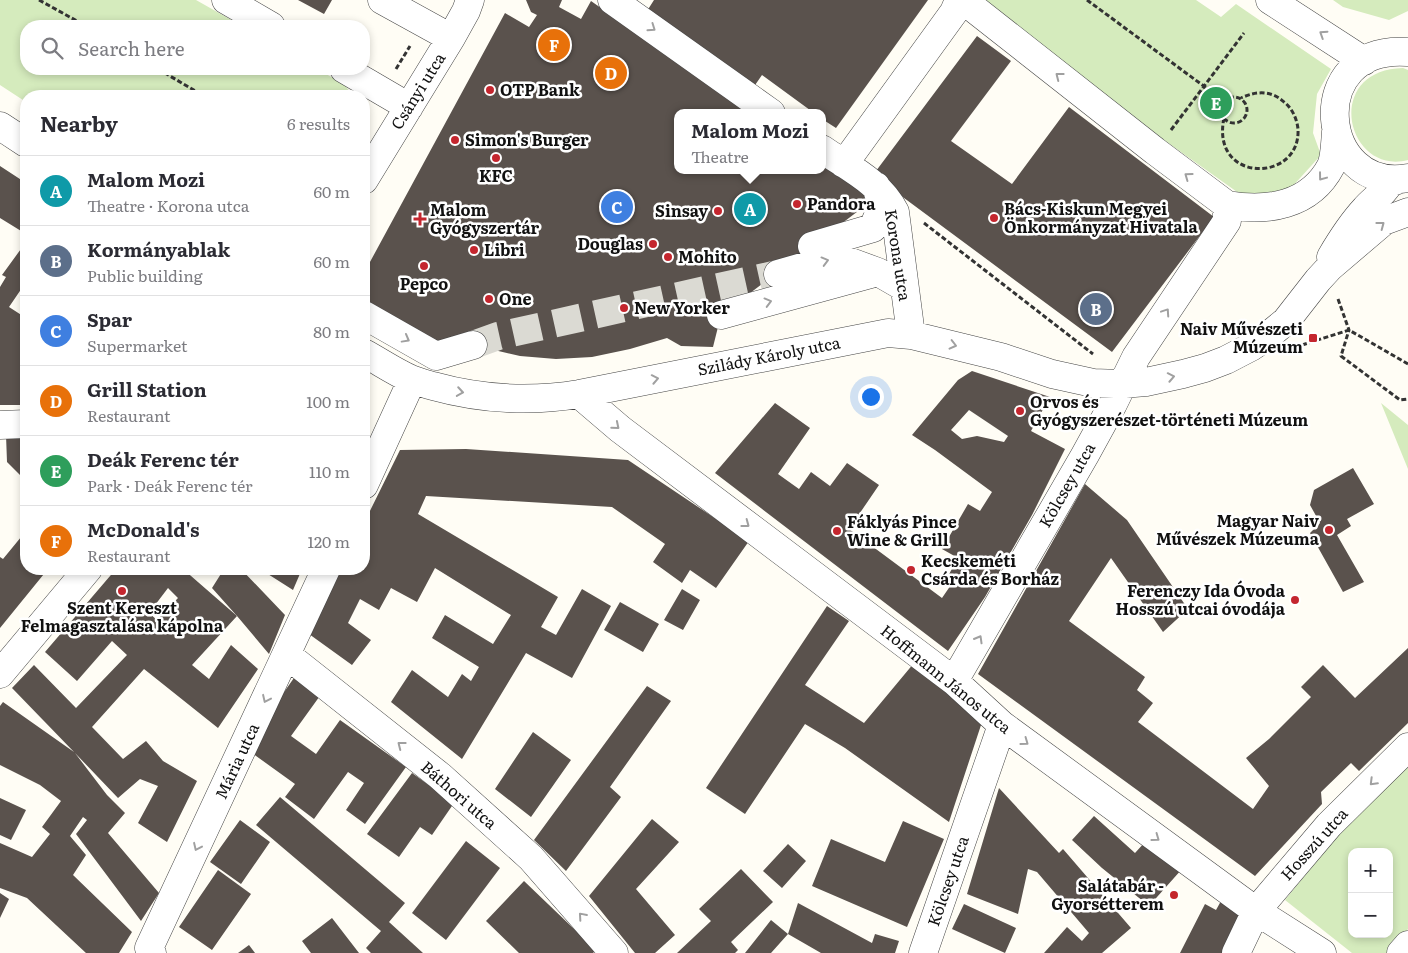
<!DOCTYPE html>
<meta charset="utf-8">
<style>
:root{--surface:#fff;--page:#f7f7f7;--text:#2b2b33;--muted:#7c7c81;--line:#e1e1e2;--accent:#c4262e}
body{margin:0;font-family:Literata,serif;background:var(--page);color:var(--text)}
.controls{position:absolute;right:15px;bottom:15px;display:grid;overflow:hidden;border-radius:10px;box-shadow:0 2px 8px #0003}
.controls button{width:45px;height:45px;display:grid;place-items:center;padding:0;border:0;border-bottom:1px solid var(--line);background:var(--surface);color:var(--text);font:25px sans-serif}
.you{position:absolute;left:870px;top:396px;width:18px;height:18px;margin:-12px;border:4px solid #fff;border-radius:50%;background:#1a73e8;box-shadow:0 0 0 8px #1a73e833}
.badge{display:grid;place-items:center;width:32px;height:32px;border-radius:50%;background:var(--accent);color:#fff;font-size:16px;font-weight:700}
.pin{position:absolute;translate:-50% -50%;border:2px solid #fff;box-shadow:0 1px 5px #0006}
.popup{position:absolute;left:674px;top:109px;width:152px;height:65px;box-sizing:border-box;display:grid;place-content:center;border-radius:10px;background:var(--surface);filter:drop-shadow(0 1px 4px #0005);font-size:16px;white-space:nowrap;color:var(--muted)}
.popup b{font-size:19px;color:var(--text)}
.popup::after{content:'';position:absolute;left:50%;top:100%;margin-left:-10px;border:10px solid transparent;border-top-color:var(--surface)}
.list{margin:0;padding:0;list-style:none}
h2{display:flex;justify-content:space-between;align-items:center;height:65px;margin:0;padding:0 20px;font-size:21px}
h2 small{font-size:16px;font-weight:400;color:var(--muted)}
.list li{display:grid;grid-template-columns:32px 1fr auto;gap:15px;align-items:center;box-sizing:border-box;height:70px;padding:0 20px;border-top:1px solid var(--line)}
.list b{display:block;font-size:19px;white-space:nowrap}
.list p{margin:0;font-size:16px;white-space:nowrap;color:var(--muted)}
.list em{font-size:16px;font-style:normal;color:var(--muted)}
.icon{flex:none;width:28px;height:28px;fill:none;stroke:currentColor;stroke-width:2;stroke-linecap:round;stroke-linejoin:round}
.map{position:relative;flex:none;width:1408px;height:953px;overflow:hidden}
.search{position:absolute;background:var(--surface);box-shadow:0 2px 8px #0003;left:20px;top:20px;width:350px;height:55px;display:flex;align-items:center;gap:12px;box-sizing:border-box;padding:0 18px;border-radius:20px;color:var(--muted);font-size:19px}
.panel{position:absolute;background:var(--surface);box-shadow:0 2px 8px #0003;left:20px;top:90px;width:350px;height:485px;border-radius:20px}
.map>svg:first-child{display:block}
</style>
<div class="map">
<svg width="1408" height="953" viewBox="0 0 1408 953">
<rect width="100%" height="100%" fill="#fffdf5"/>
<path fill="#d5ebbd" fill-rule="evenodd" d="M0,0H196L242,26H26V69H317L344,84L353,96H26V102L0,85Z
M982,0H1196L1221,17L1236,4L1331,69L1317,94L1313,133L1321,155L1291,188L1247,199L1164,140Z
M1333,0H1408V11L1389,20L1343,7Z
M1403,68L1408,70V160C1346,176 1322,70 1403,68Z
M1381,403L1408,425V469Z
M1408,764V929L1387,953H1352L1285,900L1343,828ZM1352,852H1389V934H1352Z"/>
<path fill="#5a524d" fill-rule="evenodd" d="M298,0H332L324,14Z
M526,0H562L559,7L581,19L591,1L750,113H678V170H822V163L874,199L721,315L713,347L681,346L667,338L630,349L592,357L556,359L520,356L473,345L450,337L444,347L364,303V273L505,13L529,27L537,15L531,12Z
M654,0H928L836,128L822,119V113H814L762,75L753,88L647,11Z
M977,36L1011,61L951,141L1012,184L1069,107L1214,217L1112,352L873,175Z
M0,166L26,183V234L0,218Z
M26,242V286L24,285L9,307L26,318V405H0V287L6,277L2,275Z
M972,371L1050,397L1031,431L1065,449L1032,515L985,597L948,651L715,473L775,403L810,428L778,474L799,489L811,472L830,486L847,463L879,485L849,529L942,598L955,579L948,576L958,558L942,549L968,504L980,511L992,492L935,450L912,435L958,380ZM969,410L1008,436L1004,442L977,436L962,439L951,430Z
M6,435H26V481L7,462Z
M466,449L628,460L749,541L716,588L690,570L682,583L653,562L665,544L612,507L426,496L418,514L558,597L541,627L556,635L582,589L611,606L572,678L526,653L462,759L391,702L412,670L448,697L462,674L471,681L479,667L432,638L445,615L493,644L511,615L435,568L417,602L391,588L379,610L360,599L348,623L371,640L352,665L309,634L339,569H364V523L400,450Z
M1353,468L1374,504L1347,519L1351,526L1337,535L1364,582L1343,592L1310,533L1320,523L1310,505L1314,490Z
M1085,484L1127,520L1188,609L1163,632L1111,558L1069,621L1145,677L1137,690L1153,703L1138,722L1253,809L1269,786L1246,758L1269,739L1311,697L1301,687L1323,665L1355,698L1408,648V723L1359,771L1351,763L1321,792L1322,804L1255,876L978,674Z
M26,531V569H48L0,628V557L3,559Z
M116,569H183L237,616L212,588L224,569H241L285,615L269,654L237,616L192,665L209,679L231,645L258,669L218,728L144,669L92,727L123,759L146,741L163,761L197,781L167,842L138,823L158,786L140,779L118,798L75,753L107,795L125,813L108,833L159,893L141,921L76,834L87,820L83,817L70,836L86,855L73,875L132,932L119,953H86L27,898L0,888V843L32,857L50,834L42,827L61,801L40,785L0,765V706L3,702L74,752L12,688L34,665L76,708L127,655L112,641L77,681L45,652ZM168,588L178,598L157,620L149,613Z
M260,569H302L293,590Z
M682,589L700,600L683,630L664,620Z
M620,602L659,624L643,652L604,630Z
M827,606L849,621L805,685L864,723L914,663L983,719L949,822L845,748L805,724L745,814L706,788Z
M296,675L322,693L291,736L316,754L340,720L406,767L365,824L346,810L364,783L348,772L314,819L285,797L295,784L245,748Z
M647,686L671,701L610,787L621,797L566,871L534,840Z
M533,732L571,760L531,817L495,789Z
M412,773L454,803L432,835L420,827L399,857L367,834Z
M999,788L1059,853L1063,849L1131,928L1102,953H1044L1067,927L1082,941L1089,933L1037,872L1028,869L1018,914L967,894Z
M280,797L405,903L389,922L423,953H371L366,948L381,931L256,825Z
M0,798L26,810L11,840L0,835Z
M1094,816L1135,853L1145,842L1182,869L1149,906L1102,868L1072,840Z
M652,819L679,842L636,889L675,935L655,953H635L589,896Z
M240,820L270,842L241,884L210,862Z
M903,821L944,839L907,927L812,886L831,839L885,862Z
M466,841L500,868L446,940L412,913Z
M788,844L806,861L782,888L763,871Z
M741,869L773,902L731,942L738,950L735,953H677L711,921L699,909Z
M218,870L251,894L212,950L179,927Z
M524,881L596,950L593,953H519L486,921Z
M0,893L9,899L0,918Z
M1221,901L1248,915L1228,953H1180L1205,904L1216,910Z
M798,903L872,943L875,934L899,941L895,953H821L788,934L771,953H745L771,920L788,934Z
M964,904L1016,928L1005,953L952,929Z
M332,918L359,953H311L302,941Z
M249,945L255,953H238Z"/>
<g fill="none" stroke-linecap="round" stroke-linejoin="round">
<path stroke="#dbdad3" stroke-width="28" stroke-dasharray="28 14" stroke-linecap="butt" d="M473,345L498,336L778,274"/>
<g stroke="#444" stroke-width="29">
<path id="minor" d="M226,0L271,26
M382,0L451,38
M612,0L771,113
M963,0L1155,151L1227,205C1267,212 1310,206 1331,166C1335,157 1335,142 1336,132
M1270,0L1364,61
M1408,52C1302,44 1319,194 1408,178
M344,69L409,107
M0,126L26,143
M822,149C849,168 880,182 895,212L911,335
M844,164L954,12L959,0
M364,180L451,38L466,11L470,0
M812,246L873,228L882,206L876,186
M1331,257C1341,240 1351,224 1365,209C1372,200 1385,193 1389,183L1400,179
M778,274L837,257L878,272
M364,315L436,356L473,345
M721,315L878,272L904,287
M364,353C379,361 395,372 411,379C418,382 426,384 433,386C480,399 531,402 579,394L888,333L911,335L1001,357L1052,374L1093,383L1122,384L1146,382L1183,374L1205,368L1226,360L1251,347L1269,335L1286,321L1318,280L1330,267L1384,221L1408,212
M579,394L620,429L954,681L1002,725L1256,911L1322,953
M0,425L26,424
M364,485L412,380
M287,655L440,776L531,858L614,953
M0,674L88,569
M954,681L1085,455L1113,404L1136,357L1227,221V205
M152,953L149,948L326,569
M923,953L1002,725
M1236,953L1256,911L1329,825L1408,747
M1401,953L1408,945"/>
</g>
<path stroke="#333" stroke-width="3" stroke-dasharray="5 2.5" stroke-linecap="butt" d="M39,0L86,26
M1087,0L1224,101
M158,69L204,96
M396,69L410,46
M1221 110a13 13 0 1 1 26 0a13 13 0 1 1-26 0Z
M1224,118C1210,184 1301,183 1298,129C1297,119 1292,108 1284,102C1271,90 1256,91 1241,98
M1171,130L1244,33
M924,223L1093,354
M1338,299L1349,330L1341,356L1400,400L1408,399
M1302,345L1349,330L1408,364"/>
<use href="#minor" stroke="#fff" stroke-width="28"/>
</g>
<defs><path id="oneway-chevron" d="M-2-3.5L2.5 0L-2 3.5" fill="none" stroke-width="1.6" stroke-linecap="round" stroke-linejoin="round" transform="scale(1.25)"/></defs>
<g stroke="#a0a0a0">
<use href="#oneway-chevron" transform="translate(652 28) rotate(35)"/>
<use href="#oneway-chevron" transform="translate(1323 34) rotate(-147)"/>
<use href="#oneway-chevron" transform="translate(1059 76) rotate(-142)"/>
<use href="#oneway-chevron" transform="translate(1188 176) rotate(-144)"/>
<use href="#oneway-chevron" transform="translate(1322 177) rotate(127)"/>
<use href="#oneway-chevron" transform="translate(1381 225) rotate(-37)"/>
<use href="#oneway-chevron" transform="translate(825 261) rotate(-15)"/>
<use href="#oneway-chevron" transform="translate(768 302) rotate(-15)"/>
<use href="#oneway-chevron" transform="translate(1166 312) rotate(-56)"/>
<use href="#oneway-chevron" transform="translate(406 339) rotate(29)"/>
<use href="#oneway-chevron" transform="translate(953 345) rotate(14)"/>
<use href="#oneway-chevron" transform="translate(1171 377) rotate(-11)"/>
<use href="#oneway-chevron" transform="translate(655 379) rotate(-11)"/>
<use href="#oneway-chevron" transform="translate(460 392) rotate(9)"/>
<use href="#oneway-chevron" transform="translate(616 426) rotate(40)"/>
<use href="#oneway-chevron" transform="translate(746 524) rotate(37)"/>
<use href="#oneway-chevron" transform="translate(979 639) rotate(-60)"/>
<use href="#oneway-chevron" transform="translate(266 699) rotate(115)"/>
<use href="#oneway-chevron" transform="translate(1025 742) rotate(36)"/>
<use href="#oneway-chevron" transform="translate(401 745) rotate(-142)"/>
<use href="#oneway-chevron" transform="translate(1373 782) rotate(135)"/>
<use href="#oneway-chevron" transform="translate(1156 838) rotate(36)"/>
<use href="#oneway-chevron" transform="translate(197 847) rotate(115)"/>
<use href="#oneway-chevron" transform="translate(582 916) rotate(-131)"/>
</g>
<g fill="#c4262e" stroke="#fff" stroke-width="2">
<circle cx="490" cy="90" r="5"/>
<circle cx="455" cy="140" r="5"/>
<circle cx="496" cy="158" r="5"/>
<circle cx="797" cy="204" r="5"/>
<circle cx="718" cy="211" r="5"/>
<circle cx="994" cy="218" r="5"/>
<path d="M417.5 211.5h5v5h5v5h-5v5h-5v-5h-5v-5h5z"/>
<circle cx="653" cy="244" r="5"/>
<circle cx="474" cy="250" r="5"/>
<circle cx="668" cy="257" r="5"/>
<circle cx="424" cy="266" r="5"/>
<circle cx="489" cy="299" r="5"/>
<circle cx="624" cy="308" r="5"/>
<rect x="1308" y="333" width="10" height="10" rx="2.5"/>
<circle cx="1020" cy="411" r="5"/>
<circle cx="1329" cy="530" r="5"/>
<circle cx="837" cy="531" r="5"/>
<circle cx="911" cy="570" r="5"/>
<circle cx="122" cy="591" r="5"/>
<circle cx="1295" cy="600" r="5"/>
<circle cx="1174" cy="895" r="5"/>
</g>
<g text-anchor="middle" stroke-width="5" stroke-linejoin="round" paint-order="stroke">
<g font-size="16" font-weight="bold" fill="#111" stroke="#fff" text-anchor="start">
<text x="500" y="96">OTP Bank</text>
<text x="465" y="146">Simon's Burger</text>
<text x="496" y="182" text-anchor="middle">KFC</text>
<text x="807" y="210">Pandora</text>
<text x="1004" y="215">Bács-Kiskun Megyei<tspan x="1004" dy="18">Önkormányzat Hivatala</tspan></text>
<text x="430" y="216">Malom<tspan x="430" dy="18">Gyógyszertár</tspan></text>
<text x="708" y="217" text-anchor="end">Sinsay</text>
<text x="643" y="250" text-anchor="end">Douglas</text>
<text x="484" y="256">Libri</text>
<text x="678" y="263">Mohito</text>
<text x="424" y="290" text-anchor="middle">Pepco</text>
<text x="499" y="305">One</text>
<text x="634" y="314">New Yorker</text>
<text x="1303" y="335" text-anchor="end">Naiv Művészeti<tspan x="1303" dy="18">Múzeum</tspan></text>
<text x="1030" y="408">Orvos és<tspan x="1030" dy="18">Gyógyszerészet-történeti Múzeum</tspan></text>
<text x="1319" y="527" text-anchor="end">Magyar Naiv<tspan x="1319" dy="18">Művészek Múzeuma</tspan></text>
<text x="847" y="528">Fáklyás Pince<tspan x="847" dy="18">Wine &amp; Grill</tspan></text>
<text x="921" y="567">Kecskeméti<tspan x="921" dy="18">Csárda és Borház</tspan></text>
<text x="1285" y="597" text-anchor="end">Ferenczy Ida Óvoda<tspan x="1285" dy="18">Hosszú utcai óvodája</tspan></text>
<text x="122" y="614" text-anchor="middle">Szent Kereszt<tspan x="122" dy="18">Felmagasztalása kápolna</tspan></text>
<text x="1164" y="892" text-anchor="end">Salátabár -<tspan x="1164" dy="18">Gyorsétterem</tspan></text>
</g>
<g font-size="16" fill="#111" stroke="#fff">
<text transform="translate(418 91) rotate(-58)" y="6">Csányi utca</text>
<text transform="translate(898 255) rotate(81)" y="6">Korona utca</text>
<text transform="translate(769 356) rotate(-11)" y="6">Szilády Károly utca</text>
<text transform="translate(1067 485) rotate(-60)" y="6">Kölcsey utca</text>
<text transform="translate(946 679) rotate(39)" y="6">Hoffmann János utca</text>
<text transform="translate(237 761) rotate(-65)" y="6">Mária utca</text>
<text transform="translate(459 795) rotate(41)" y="6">Báthori utca</text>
<text transform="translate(1314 844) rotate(-48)" y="6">Hosszú utca</text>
<text transform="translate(948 881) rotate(-71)" y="6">Kölcsey utca</text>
</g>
</g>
</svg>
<div class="controls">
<button>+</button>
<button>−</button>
</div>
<div class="you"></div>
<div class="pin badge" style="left:750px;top:209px;background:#0f9aa8">A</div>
<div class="popup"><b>Malom Mozi</b>Theatre</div>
<div class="pin badge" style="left:1096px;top:309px;background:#5c6f8a">B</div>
<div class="pin badge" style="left:617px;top:207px;background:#3f7fe0">C</div>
<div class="pin badge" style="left:611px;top:73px;background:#e8710a">D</div>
<div class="pin badge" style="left:1216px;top:103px;background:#2e9e5b">E</div>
<div class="pin badge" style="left:554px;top:45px;background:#e8710a">F</div>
<div class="search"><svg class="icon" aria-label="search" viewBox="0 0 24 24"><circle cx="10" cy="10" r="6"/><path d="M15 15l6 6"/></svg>Search here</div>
<section class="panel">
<h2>Nearby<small>6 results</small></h2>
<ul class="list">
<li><span class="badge" style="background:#0f9aa8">A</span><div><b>Malom Mozi</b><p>Theatre · Korona utca</p></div><em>60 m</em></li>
<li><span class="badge" style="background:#5c6f8a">B</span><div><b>Kormányablak</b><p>Public building</p></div><em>60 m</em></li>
<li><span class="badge" style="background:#3f7fe0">C</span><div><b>Spar</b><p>Supermarket</p></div><em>80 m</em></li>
<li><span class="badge" style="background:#e8710a">D</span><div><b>Grill Station</b><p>Restaurant</p></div><em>100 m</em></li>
<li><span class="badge" style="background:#2e9e5b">E</span><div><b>Deák Ferenc tér</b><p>Park · Deák Ferenc tér</p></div><em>110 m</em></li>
<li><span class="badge" style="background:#e8710a">F</span><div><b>McDonald's</b><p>Restaurant</p></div><em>120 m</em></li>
</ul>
</section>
</div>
